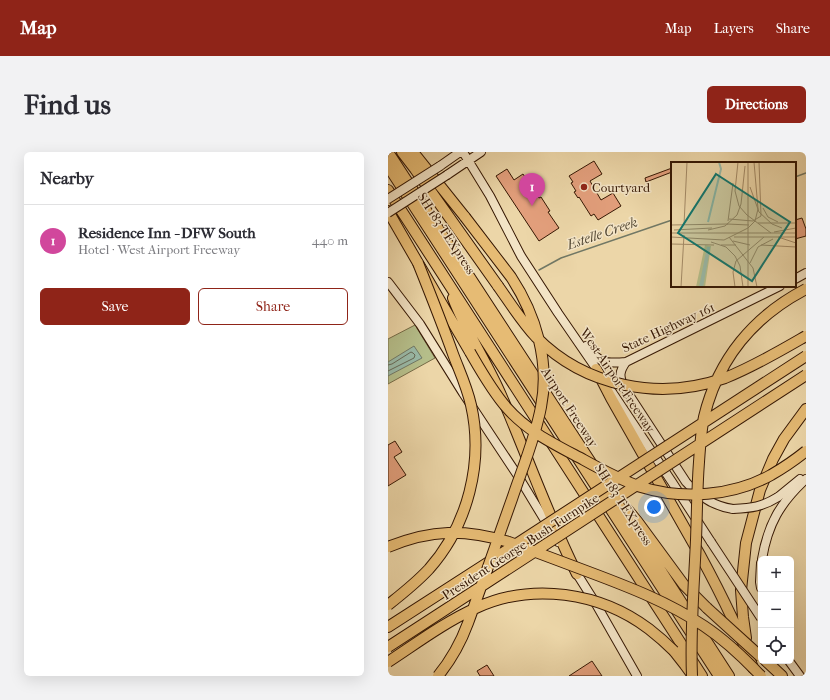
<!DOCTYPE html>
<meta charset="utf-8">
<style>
:root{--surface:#fff;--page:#f2f2f3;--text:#2b2b33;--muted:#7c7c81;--line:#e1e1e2;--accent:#8f2418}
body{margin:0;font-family:"IM FELL French Canon",serif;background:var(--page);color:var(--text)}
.controls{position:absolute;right:12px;bottom:12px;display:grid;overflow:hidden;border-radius:6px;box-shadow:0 4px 16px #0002}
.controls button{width:36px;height:36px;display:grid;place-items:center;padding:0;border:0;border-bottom:1px solid var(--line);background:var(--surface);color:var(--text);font:20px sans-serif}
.you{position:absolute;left:266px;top:355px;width:14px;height:14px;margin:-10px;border:3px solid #fff;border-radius:50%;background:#1a73e8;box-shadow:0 0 0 6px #1a73e833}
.badge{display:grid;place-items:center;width:26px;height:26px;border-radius:50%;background:var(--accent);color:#fff;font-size:13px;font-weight:700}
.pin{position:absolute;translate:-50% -33px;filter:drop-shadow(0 1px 2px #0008)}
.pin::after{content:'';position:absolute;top:21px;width:14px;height:12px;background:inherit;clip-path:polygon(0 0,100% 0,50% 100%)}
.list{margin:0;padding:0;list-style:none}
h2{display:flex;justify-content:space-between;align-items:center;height:52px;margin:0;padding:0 16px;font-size:17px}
h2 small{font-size:13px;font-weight:400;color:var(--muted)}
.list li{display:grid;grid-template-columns:26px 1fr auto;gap:12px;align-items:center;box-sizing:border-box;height:72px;padding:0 16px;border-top:1px solid var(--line)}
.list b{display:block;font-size:15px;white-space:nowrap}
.list p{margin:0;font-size:13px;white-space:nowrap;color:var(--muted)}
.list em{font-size:13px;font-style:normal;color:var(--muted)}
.actions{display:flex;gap:8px;padding:12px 16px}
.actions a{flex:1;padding:9px 0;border:1px solid var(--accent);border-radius:6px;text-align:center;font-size:14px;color:var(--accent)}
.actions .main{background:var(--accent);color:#fff}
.icon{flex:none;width:22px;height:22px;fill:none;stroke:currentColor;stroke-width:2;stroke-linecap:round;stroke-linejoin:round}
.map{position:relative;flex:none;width:418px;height:524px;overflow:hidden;border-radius:6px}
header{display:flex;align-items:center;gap:24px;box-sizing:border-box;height:56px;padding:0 20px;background:var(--accent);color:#fff}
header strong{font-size:19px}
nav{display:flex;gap:22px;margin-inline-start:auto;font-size:14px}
.intro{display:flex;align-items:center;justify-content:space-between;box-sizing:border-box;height:96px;padding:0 24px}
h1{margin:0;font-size:28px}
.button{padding:10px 18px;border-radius:6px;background:var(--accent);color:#fff;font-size:14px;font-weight:700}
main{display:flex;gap:24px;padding:0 24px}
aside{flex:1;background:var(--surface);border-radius:6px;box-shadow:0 4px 16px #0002}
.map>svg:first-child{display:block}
</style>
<header>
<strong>Map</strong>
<nav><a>Map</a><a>Layers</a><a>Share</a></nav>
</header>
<div class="intro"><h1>Find us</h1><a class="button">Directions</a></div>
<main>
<aside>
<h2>Nearby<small></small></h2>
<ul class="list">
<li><span class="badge" style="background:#d1479c">1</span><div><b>Residence Inn - DFW South</b><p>Hotel · West Airport Freeway</p></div><em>440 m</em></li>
</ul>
<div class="actions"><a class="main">Save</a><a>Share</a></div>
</aside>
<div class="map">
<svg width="418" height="524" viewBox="0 0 418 524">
<rect width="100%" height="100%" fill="#ecd6a8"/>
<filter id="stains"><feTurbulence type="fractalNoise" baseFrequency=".005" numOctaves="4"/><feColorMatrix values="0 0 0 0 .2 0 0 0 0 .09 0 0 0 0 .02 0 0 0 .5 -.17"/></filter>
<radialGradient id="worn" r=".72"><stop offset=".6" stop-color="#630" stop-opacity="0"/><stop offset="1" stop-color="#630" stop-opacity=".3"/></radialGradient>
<path fill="#b5be8a" stroke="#756a46" d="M27,173L47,206L0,232V187Z"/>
<path fill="#99b9a7" stroke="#717865" d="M26,194L34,206L0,224V210Z"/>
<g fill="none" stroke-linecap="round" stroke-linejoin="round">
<path stroke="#676855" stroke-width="1" d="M0,213L4,212L23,200L25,201L27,203L26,206L0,219"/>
<path stroke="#717865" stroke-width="1.5" d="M407,25L418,21
M151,118L173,106L284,68"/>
</g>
<path fill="#e39f7c" stroke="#351703" d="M206,9L214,22L202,29L213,48L225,41L233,54L210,68L206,62L203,64L191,45L190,46L186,40L188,39L183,31L185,30L181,24Z
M284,16V20L258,30L257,26Z
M119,17L126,28L135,22L151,46L153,45L162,59L160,60L171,76L151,89L108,24Z
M414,66L418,77V84L407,87V68Z
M7,289L14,300L6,305L18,323L0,334V293Z
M204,509L214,524H181Z
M99,513L106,524H92L89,519Z"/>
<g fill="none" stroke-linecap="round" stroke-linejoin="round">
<g stroke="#351703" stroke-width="10">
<path id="secondary" d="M75,0L102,44L133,104L170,161L212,222
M52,14L72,0
M59,23L93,0
M407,127L418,121
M0,130L32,172L75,241L130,324L170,390
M198,194C212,211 216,212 238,210L392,134
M238,210C231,220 231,224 236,235L298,330C311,345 325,354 345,357
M224,240L284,330L323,390
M390,345L412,327
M374,407C380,372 392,351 418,327
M373,411L372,430L373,436
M186,417L208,452L249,524
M401,509L412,524"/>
</g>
<g stroke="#351703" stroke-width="12">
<path id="highway" d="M0,0L213,326L341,524
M14,0L27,17L110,134
M25,0L77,65
M0,14L331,524
M0,38L314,524
M0,59L30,111L82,200
M65,146C78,180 99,210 113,243C139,303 160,364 189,422
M208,217L223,246L312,403C332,440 351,477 365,516
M239,357L249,369L296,433L319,456
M0,475L107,406
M358,486L355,465L353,438L358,391L372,338L385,307L396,287L418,257
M286,499L297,513L305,524
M378,509L394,524"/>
</g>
<use href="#secondary" stroke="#f3e4c6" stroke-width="8"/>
<use href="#highway" stroke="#e6bb74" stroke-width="10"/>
<g stroke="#351703" stroke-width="10" stroke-linecap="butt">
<path id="secondary-bridge" d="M0,47L52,14
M0,61L59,23
M345,357C364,356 374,355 390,345
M323,390L373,466"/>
</g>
<g stroke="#351703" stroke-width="12" stroke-linecap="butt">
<path id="highway-bridge" d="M110,134C122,151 134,170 148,185C197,235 272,249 337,226C365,215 392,199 418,184
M82,200C93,219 104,239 119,256C140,280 168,293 196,308C214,318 233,328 253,335C295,348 345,344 383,323C395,316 407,308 418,299
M0,395C44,377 76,377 121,390C148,400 174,410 201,420C241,435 280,450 316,474C337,488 355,505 373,524
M113,402L418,204
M0,453C14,442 28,431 41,417C80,373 96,310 83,253C79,235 71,218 65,202C54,171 42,141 30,111
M319,456L373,505
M0,495L418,223
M0,510C29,491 57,470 88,456C144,430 212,440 261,477C270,484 278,491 286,499
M50,524C63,508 73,490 80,471C95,430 109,389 124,347C134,317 147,287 153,255C162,210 148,163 123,125L77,65
M304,524C302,479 306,433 308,388C309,362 309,336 311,310C312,295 313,279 316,265C330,207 366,164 418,137"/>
</g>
<use href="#secondary-bridge" stroke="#f3e4c6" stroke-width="8"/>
<use href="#highway-bridge" stroke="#e6bb74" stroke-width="10"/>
</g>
<circle fill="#8f2418" stroke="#f3e4c6" stroke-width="1.5" cx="196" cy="35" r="4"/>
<g text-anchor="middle" stroke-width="3" stroke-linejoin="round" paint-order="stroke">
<g font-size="13" fill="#351703" stroke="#f3e4c6" text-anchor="start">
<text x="204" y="40">Courtyard</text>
</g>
<g font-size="13" fill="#351703" stroke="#f3e4c6">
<text transform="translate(59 81) rotate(57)" y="5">SH 183 TEXpress</text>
<text transform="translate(280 175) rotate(-25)" y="5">State Highway 161</text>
<text transform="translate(230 228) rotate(56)" y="5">West Airport Freeway</text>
<text transform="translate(182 255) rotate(57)" y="5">Airport Freeway</text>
<text transform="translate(236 352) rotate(57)" y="5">SH 183 TEXpress</text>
<text transform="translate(132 394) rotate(-33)" y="5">President George Bush Turnpike</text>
</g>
<g font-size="14" font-style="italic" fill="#534834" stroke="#f3e4c6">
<text transform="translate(214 81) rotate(-19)" y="5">Estelle Creek</text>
</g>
</g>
<g transform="translate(283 10)">
<rect width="125" height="125" fill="#ecd6a8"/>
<path d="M34,83L40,84L34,125H25Z" fill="#b5be8a"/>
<path d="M36,85H39L38,93L32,125H28Z" fill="#99b9a7"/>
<path fill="none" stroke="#99b9a7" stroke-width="2" d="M37,60L50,7L48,0"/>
<path fill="none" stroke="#a38a66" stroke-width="1" d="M67,0L64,29L68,44L76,53L100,71M79,25L88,50L101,62L111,66M92,46L97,55L107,60M58,57L82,59L90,54L88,0M57,59L62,21M87,61H125M56,62L78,63M0,63L57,62M13,63L16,0M3,68L41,66M37,68L54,64L66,53L70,42L74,4M103,70L125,66M0,71H125M0,75L53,78L77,66L84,59L87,47L83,0M58,75L82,106L86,125M63,75H125M107,75L125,81M62,79L79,83M40,80L55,85L64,94L69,104L72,125M0,82L43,83M50,83H65M90,83L125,85M79,101L87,85L102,77M10,125L13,73M64,125L62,110L65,99L93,75M77,125V0"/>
<path fill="#0f766e" fill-opacity="0.15" stroke="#0f766e" stroke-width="2" d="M45,12L119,60L81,119L7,71Z"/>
<rect width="125" height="125" fill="none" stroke="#351703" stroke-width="2"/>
</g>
<rect width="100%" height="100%" filter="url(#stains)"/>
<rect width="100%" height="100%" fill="url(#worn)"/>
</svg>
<div class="controls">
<button>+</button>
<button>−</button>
<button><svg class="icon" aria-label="locate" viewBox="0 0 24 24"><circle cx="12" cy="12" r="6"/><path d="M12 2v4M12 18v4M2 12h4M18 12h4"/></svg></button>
</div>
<div class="you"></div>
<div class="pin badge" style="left:144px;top:54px;background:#d1479c">1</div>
</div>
</main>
